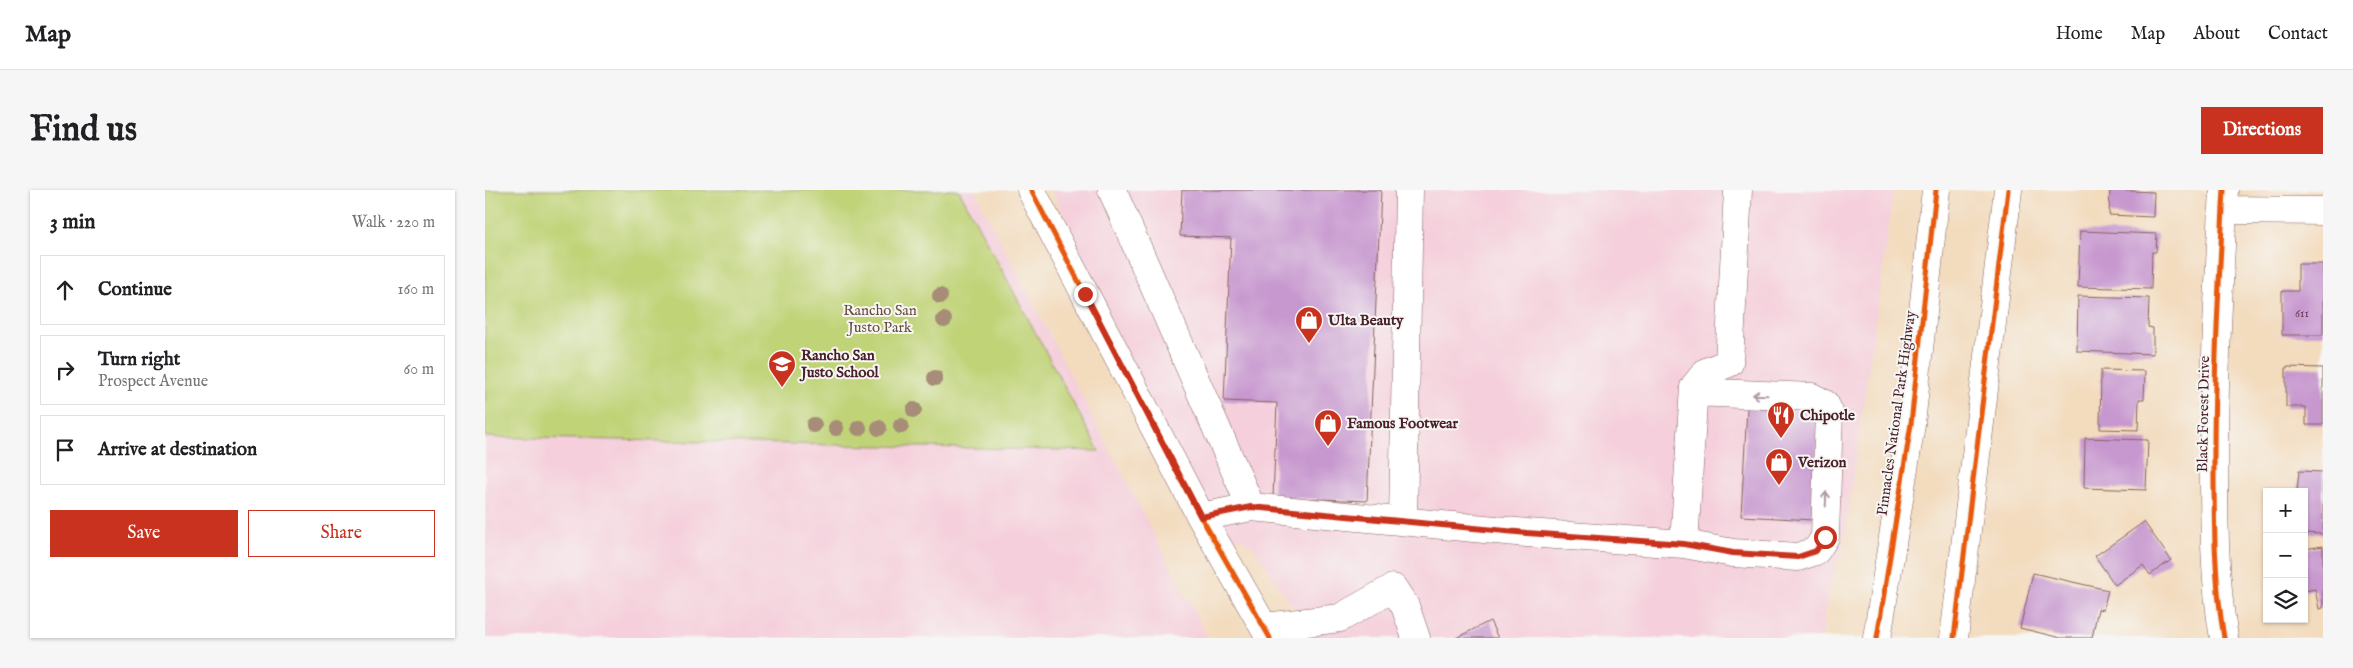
<!DOCTYPE html>
<meta charset="utf-8">
<style>
:root{--surface:#fff;--page:#f6f6f6;--text:#202124;--muted:#757577;--line:#e0e0e0;--accent:#c8321e}
body{margin:0;font-family:"IM FELL English",serif;background:var(--page);color:var(--text)}
.controls{position:absolute;right:15px;bottom:15px;display:grid;overflow:hidden;border-radius:0px;box-shadow:0 1px 4px #0004}
.controls button{width:45px;height:45px;display:grid;place-items:center;padding:0;border:0;border-bottom:1px solid var(--line);background:var(--surface);color:var(--text);font:25px sans-serif}
.stop{position:absolute;width:15px;height:15px;margin:-11px;border:4px solid #c8321e;border-radius:50%;background:#fff}
.stop.end{background:#c8321e;border-color:#fff;box-shadow:0 1px 5px #0008}
.list{margin:0;padding:0;list-style:none}
h2{display:flex;justify-content:space-between;align-items:center;height:65px;margin:0;padding:0 20px;font-size:21px}
h2 small{font-size:16px;font-weight:400;color:var(--muted)}
.list li{display:grid;grid-template-columns:32px 1fr auto;gap:15px;align-items:center;box-sizing:border-box;height:70px;margin:0 10px 10px;padding:0 10px;border:1px solid var(--line);border-radius:0px}
.list b{display:block;font-size:19px;white-space:nowrap}
.list p{margin:0;font-size:16px;white-space:nowrap;color:var(--muted)}
.list em{font-size:16px;font-style:normal;color:var(--muted)}
.actions{display:flex;gap:10px;padding:15px 20px}
.actions a{flex:1;padding:11px 0;border:1px solid var(--accent);border-radius:0px;text-align:center;font-size:18px;color:var(--accent)}
.actions .main{background:var(--accent);color:#fff}
.icon{flex:none;width:28px;height:28px;fill:none;stroke:currentColor;stroke-width:2;stroke-linecap:round;stroke-linejoin:round}
.map{position:relative;flex:none;width:1838px;height:448px;overflow:hidden;border-radius:0px}
header{display:flex;align-items:center;gap:30px;box-sizing:border-box;height:70px;padding:0 25px;background:var(--surface);border-bottom:1px solid var(--line)}
header strong{font-size:24px}
nav{display:flex;gap:28px;margin-inline-start:auto;font-size:18px}
.intro{display:flex;align-items:center;justify-content:space-between;box-sizing:border-box;height:120px;padding:0 30px}
h1{margin:0;font-size:35px}
.button{padding:12px 22px;border-radius:0px;background:var(--accent);color:#fff;font-size:18px;font-weight:700}
main{display:flex;gap:30px;padding:0 30px}
aside{flex:1;background:var(--surface);border-radius:0px;box-shadow:0 1px 4px #0004}
.map>svg:first-child{display:block}
</style>
<header>
<strong>Map</strong>
<nav><a>Home</a><a>Map</a><a>About</a><a>Contact</a></nav>
</header>
<div class="intro"><h1>Find us</h1><a class="button">Directions</a></div>
<main>
<aside>
<h2>3 min<small>Walk · 220 m</small></h2>
<ul class="list">
<li><svg class="icon" aria-label="ahead" viewBox="0 0 24 24"><path d="M12 20V5M6 11l6-6 6 6"/></svg><div><b>Continue</b></div><em>160 m</em></li>
<li><svg class="icon" aria-label="right" viewBox="0 0 24 24"><path d="M7 20v-9h11M14 6l5 5-5 5"/></svg><div><b>Turn right</b><p>Prospect Avenue</p></div><em>60 m</em></li>
<li><svg class="icon" aria-label="arrive" viewBox="0 0 24 24"><path d="M6 21V4h12l-3 4 3 4H6"/></svg><div><b>Arrive at destination</b></div></li>
</ul>
<div class="actions"><a class="main">Save</a><a>Share</a></div>
</aside>
<div class="map">
<svg width="1838" height="448" viewBox="0 0 1838 448">
<rect width="100%" height="100%" fill="#f6f6f2"/>
<filter id="ink" filterUnits="userSpaceOnUse"><feTurbulence type="fractalNoise" baseFrequency=".02" numOctaves="2"/><feDisplacementMap in="SourceGraphic" scale="10" xChannelSelector="R" yChannelSelector="G"/><feConvolveMatrix kernelMatrix="1 2 1 2 8 2 1 2 1" color-interpolation-filters="sRGB"/></filter>
<filter id="wash" filterUnits="userSpaceOnUse"><feTurbulence type="fractalNoise" baseFrequency=".0096" numOctaves="4" result="noise"/><feDisplacementMap in="SourceGraphic" scale="20" xChannelSelector="R" yChannelSelector="G"/><feGaussianBlur stdDeviation="1.12" result="paint"/><feColorMatrix in="noise" values="0 0 0 0 0 0 0 0 0 0 0 0 0 0 0 0 0 1.4 0 .05"/><feComposite in="paint" operator="in"/></filter>
<g filter="url(#wash)">
<rect width="100%" height="100%" fill="#f3dbbe"/>
<path fill="#f5cfdb" d="M0,0H489L723,448H0Z
M567,0H1409L1358,356L1344,395L1337,448H828L768,356L716,327Z"/>
<path fill="#c0d377" stroke="#857951" d="M0,0H474L614,261L0,247Z"/>
<g id="blocks">
<path fill="#c798cf" d="M697,0H896L882,311L788,307L792,213L739,211L746,48L695,46Z
M1625,0L1669,2L1668,27L1624,25Z
M1595,41L1672,44L1671,62H1667L1666,99L1593,97Z
M1813,74H1838V145H1797V101H1813Z
M1593,106L1664,108L1663,137L1668,138V164L1592,161Z
M1801,177L1838,178V235H1821V217H1801Z
M1616,180L1660,181L1659,209H1654L1653,240L1615,239Z
M1262,218L1334,221L1328,330L1256,326Z
M1600,248L1663,250L1661,300L1599,298Z
M1814,281L1838,282V344L1819,343V302H1812Z
M1659,332L1686,370L1665,385L1658,375L1630,395L1610,366Z
M1838,356V418L1834,419L1830,399L1819,401V359Z
M1548,383L1623,400L1618,420L1613,419L1607,448H1576L1535,438Z
M1005,431L1013,448H971Z"/>
</g>
</g>
<g filter="url(#ink)">
<use href="#blocks" fill-opacity="0" stroke="#85615e" stroke-width="1"/>
<g fill="none" stroke-linecap="round" stroke-linejoin="round">
<g stroke="#85615e" stroke-width="29">
<path id="minor" d="M546,0L716,327L785,448
M627,0L766,317
M1739,0C1734,90 1729,180 1729,270C1729,329 1729,390 1739,448
M1738,20L1838,21
M716,327L766,317L1042,343L1199,354L1209,197L1221,182L1244,173L1253,0
M918,331L924,0
M1199,354L1248,363L1313,367L1331,361L1340,347L1344,222L1340,214L1327,207L1209,202
M780,437L855,428L908,398L920,416L931,448"/>
</g>
<g stroke="#85615e" stroke-width="29">
<path id="major" d="M1392,448L1426,234L1451,0
M1469,448L1523,0"/>
</g>
<use href="#minor" stroke="#fff" stroke-width="28"/>
<use href="#major" stroke="#fff" stroke-width="28"/>
<g stroke="#f6f6f2" stroke-width="8">
<path id="cycleway" d="M546,0L716,327L785,448
M1739,0C1734,90 1729,180 1729,270C1729,329 1729,390 1739,448
M1392,448L1426,234L1451,0
M1469,448L1523,0"/>
</g>
<use href="#cycleway" stroke="#e8590c" stroke-width="5"/>
</g>
<g fill="#a78c78">
<circle cx="455" cy="106" r="8"/>
<circle cx="459" cy="130" r="8"/>
<circle cx="450" cy="188" r="8"/>
<circle cx="429" cy="220" r="8"/>
<circle cx="329" cy="235" r="8"/>
<circle cx="416" cy="236" r="8"/>
<circle cx="351" cy="238" r="8"/>
<circle cx="374" cy="238" r="8"/>
<circle cx="394" cy="238" r="8"/>
</g>
<defs><path id="oneway-shaft" d="M-6 0H5M1.5-3L5.5 0L1.5 3" fill="none" stroke-width="1.6" stroke-linecap="round" stroke-linejoin="round" transform="scale(1.25)"/></defs>
<g stroke="#ae9aa0">
<use href="#oneway-shaft" transform="translate(1275 205) rotate(-178)"/>
<use href="#oneway-shaft" transform="translate(1341 309) rotate(-88)"/>
</g>
</g>
<g fill="none" stroke-linecap="round" stroke-linejoin="round" filter="url(#ink)">
<path stroke="#c8321e" stroke-width="6" d="M600,104L716,327L766,317L1042,343L1199,354L1248,363L1313,367L1331,361L1340,347"/>
</g>
<defs>
<g id="shop-pin" transform="scale(1.4375)"><path d="M0 17L-7.5 6A9.5 9.5 0 1 1 7.5 6Z" fill="#c8321e" stroke="#f6f6f2"/><path d="M-5-2.5h2.3a2.7 3.5 0 0 1 5.4 0H5L5.5 6h-11ZM-1.5-2.5h3a1.5 2.3 0 0 0-3 0Z" fill="#fff"/></g>
<g id="school-pin" transform="scale(1.4375)"><path d="M0 17L-7.5 6A9.5 9.5 0 1 1 7.5 6Z" fill="#c8321e" stroke="#f6f6f2"/><path d="M0-5L7-2L0 1L-7-2ZM-4 1L0 2.5L4 1V4Q0 6-4 4Z" fill="#fff"/></g>
<g id="restaurant-pin" transform="scale(1.4375)"><path d="M0 17L-7.5 6A9.5 9.5 0 1 1 7.5 6Z" fill="#c8321e" stroke="#f6f6f2"/><path d="M-5-6h1v4h1v-4h1v4h1v-4h1v5L-1.5 .5V6h-2V.5L-5-1ZM5-6V6H3V1.5H1.5Q1.5-4 5-6Z" fill="#fff"/></g>
</defs>
<g fill-rule="evenodd">
<use href="#shop-pin" x="824" y="130"/>
<use href="#school-pin" x="297" y="174"/>
<use href="#restaurant-pin" x="1296" y="225"/>
<use href="#shop-pin" x="843" y="233"/>
<use href="#shop-pin" x="1294" y="272"/>
</g>
<g text-anchor="middle" stroke-width="4" stroke-linejoin="round" paint-order="stroke">
<g font-size="12" fill="#693d54">
<text x="1817" y="127">611</text>
</g>
<g font-size="15" fill="#684c3e" stroke="#f6f6f2">
<text x="395" y="125">Rancho San<tspan x="395" dy="17">Justo Park</tspan></text>
</g>
<g font-size="15" font-weight="bold" fill="#4a1f2b" stroke="#f6f6f2" text-anchor="start">
<text x="843" y="135">Ulta Beauty</text>
<text x="316" y="170">Rancho San<tspan x="316" dy="17">Justo School</tspan></text>
<text x="1315" y="230">Chipotle</text>
<text x="862" y="238">Famous Footwear</text>
<text x="1313" y="277">Verizon</text>
</g>
<g font-size="15" fill="#4a1f2b" stroke="#f6f6f2">
<text transform="translate(1411 223) rotate(-82)" y="5">Pinnacles National Park Highway</text>
<text transform="translate(1718 224) rotate(-89)" y="5">Black Forest Drive</text>
</g>
</g>
</svg>
<div class="controls">
<button>+</button>
<button>−</button>
<button><svg class="icon" aria-label="layers" viewBox="0 0 24 24"><path d="M12 4l9 5-9 5-9-5zM3 14l9 5 9-5"/></svg></button>
</div>
<div class="stop" style="left:1340px;top:347px"></div>
<div class="stop end" style="left:600px;top:104px"></div>
</div>
</main>
